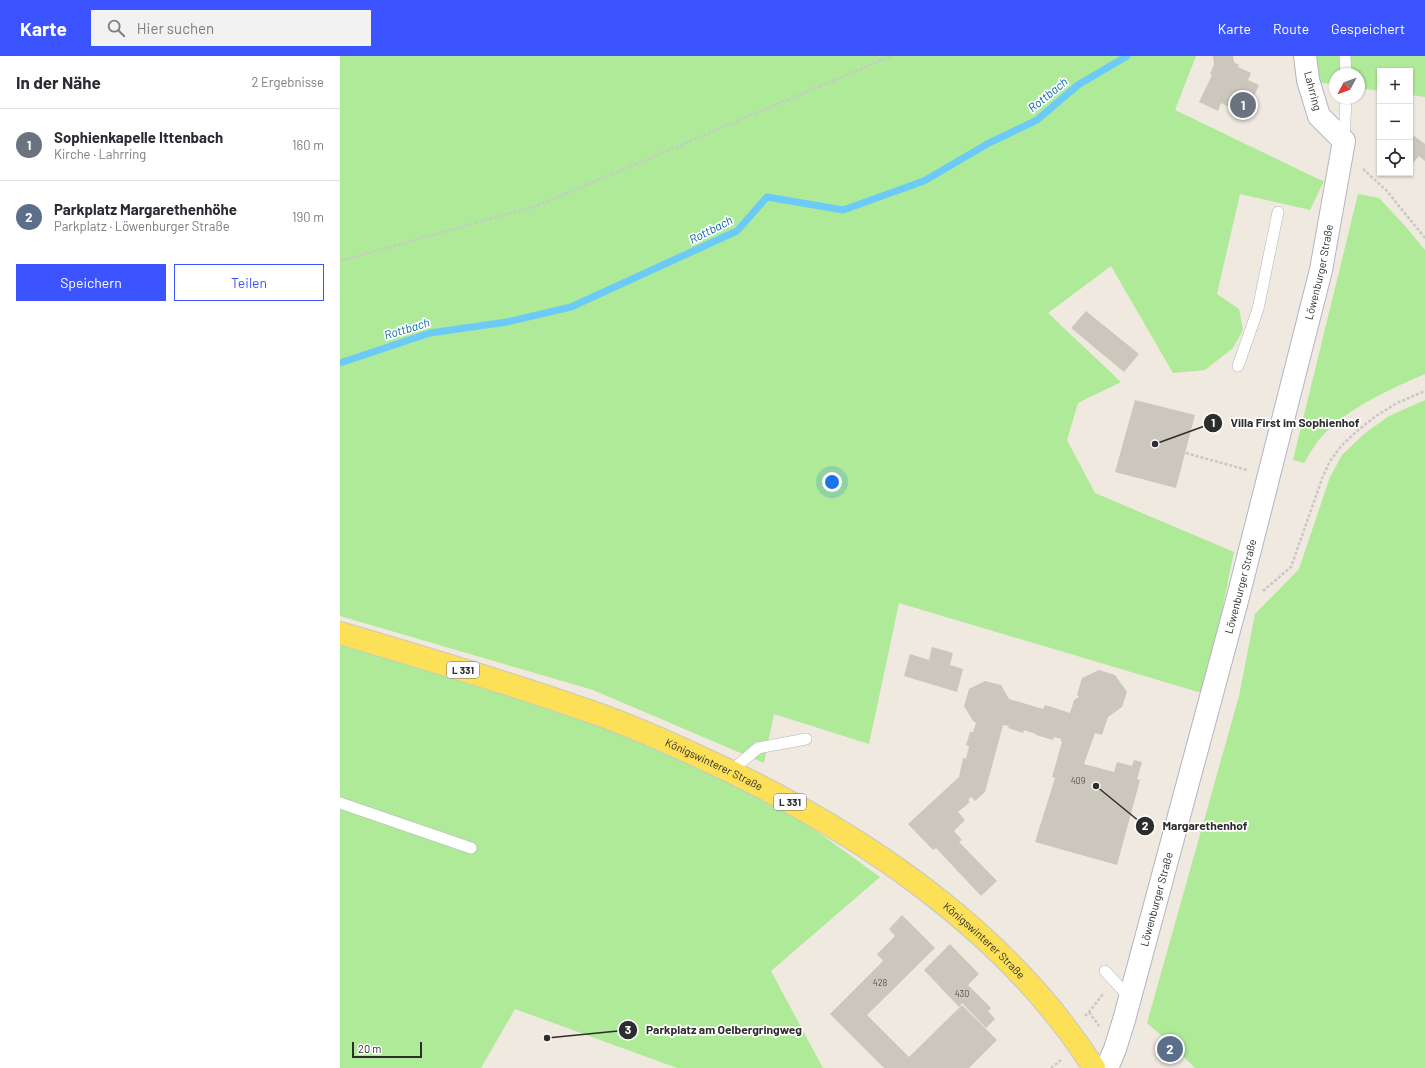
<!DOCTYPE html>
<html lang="de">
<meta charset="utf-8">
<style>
:root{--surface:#fff;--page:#f2f2f3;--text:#2b2b33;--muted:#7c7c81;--line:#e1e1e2;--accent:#3c54ff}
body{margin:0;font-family:Barlow,sans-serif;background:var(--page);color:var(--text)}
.controls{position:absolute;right:12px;top:12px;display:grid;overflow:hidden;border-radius:0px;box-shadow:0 1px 3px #0004}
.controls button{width:36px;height:36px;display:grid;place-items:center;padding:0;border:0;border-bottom:1px solid var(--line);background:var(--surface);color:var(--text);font:20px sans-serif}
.compass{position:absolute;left:989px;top:12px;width:36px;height:36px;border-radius:50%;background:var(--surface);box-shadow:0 1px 3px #0004;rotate:229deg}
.scale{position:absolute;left:12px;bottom:10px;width:70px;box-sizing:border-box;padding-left:4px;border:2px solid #2d2d2d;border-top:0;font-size:11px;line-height:14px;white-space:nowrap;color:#2d2d2d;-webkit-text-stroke:3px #fff;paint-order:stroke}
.you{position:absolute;left:492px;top:426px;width:14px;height:14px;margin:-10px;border:3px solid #fff;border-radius:50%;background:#1a73e8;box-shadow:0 0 0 6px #1a73e833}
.badge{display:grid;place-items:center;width:26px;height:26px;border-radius:50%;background:var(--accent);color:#fff;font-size:13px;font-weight:700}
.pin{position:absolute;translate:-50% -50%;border:2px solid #fff;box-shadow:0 1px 4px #0006}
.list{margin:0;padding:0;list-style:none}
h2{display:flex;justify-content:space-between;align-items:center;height:52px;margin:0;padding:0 16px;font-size:17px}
h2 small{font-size:13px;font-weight:400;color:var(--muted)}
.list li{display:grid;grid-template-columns:26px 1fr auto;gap:12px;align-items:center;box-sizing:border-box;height:72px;padding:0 16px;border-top:1px solid var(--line)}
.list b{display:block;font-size:15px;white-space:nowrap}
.list p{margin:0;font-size:13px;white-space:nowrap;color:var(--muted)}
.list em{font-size:13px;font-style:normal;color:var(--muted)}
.actions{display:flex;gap:8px;padding:12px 16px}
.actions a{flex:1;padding:9px 0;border:1px solid var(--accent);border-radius:0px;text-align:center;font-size:14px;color:var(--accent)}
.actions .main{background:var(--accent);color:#fff}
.icon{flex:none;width:22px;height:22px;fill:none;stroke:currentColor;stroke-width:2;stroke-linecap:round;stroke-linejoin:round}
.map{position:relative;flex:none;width:1085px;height:1012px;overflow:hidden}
header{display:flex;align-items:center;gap:24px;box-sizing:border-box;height:56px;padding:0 20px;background:var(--accent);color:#fff}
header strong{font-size:19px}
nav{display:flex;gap:22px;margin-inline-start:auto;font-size:14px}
.search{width:280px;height:36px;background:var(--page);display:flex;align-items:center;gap:10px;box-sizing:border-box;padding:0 14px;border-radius:0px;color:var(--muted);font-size:15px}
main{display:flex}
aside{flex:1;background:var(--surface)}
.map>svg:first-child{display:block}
</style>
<header>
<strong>Karte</strong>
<div class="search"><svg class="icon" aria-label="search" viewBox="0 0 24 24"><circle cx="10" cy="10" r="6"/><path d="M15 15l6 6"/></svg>Hier suchen</div>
<nav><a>Karte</a><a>Route</a><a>Gespeichert</a></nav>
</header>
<main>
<aside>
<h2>In der Nähe<small>2 Ergebnisse</small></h2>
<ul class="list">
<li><span class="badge" style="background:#6b7280">1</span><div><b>Sophienkapelle Ittenbach</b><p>Kirche · Lahrring</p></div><em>160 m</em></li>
<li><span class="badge" style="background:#5c6f8a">2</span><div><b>Parkplatz Margarethenhöhe</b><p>Parkplatz · Löwenburger Straße</p></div><em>190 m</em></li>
</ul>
<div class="actions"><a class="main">Speichern</a><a>Teilen</a></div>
</aside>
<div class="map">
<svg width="1085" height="1012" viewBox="0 0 1085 1012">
<rect width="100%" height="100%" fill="#efe9df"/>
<path fill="#aeea97" d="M0,0H856L835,54L976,122L984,125L970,154L900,138L877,238L899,253L903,274L893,292L865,314L833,317L771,210L708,257L781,326L738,347L727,384L755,437L894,496L865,638L559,547L529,688L434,658L424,707L253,634L0,560Z
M971,0H1085V41L1070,39V15H1040V35L1019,32V18H995V29L977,26Z
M1018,138L1039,142L1066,171L1085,194V318C1050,333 1012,350 985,377C976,386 970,397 964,407L953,404Z
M1085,344V1012H855L829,986L807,967L899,640L915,558L959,513L990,421L1002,399L1024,378L1049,360Z
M0,589L241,660L413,729L540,821L431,915L483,1012H337L175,953L141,1012H0Z"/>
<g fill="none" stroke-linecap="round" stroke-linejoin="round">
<path stroke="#6bcaf8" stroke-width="7" d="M0,307L90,277L167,266L231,251L397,175L427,141L503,154L584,125L649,87L697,64L738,29L787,0"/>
</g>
<path fill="#cbc7bd" d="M873,0H893L894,6L899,9L898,11L911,17L908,24L919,29L912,45L909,44L903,57L881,47L878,55L859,46L872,19L870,18L874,8Z
M1070,77L1085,88V105L1079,100L1074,106L1070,103Z
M746,255L799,298L784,316L731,272Z
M795,344L855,359L836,432L775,416Z
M592,591L613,597L610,609L623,613L617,636L564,620L570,598L589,604Z
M759,614L775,619L787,636L782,651L768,661L762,679L755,677L744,708L774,716L777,706L792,710L794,704L802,706L797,723L800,724L777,809L695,786L715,722L712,721L722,686L721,685V683L714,681L713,684L696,679V678L684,674L683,677L668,672L669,670L663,669L645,736L635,745L631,741L628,744L630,746L618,756L625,764L614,775L622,784L619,786L657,825L641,840L596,792L593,794L568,768L619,721L623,702L626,703L629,690L626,689L630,676H633L636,667L633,665L624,650L629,633L645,625L661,629L669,643L703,653L705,649L730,657L734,644L739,641L737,639L742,622Z
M562,859L595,892L527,959L569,1001L622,949L657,984L629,1012H544L490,958L543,905L537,898L555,880L549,873Z
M610,888L639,918L628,929L651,952L648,955L655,963L646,972L622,947L619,951L584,914Z"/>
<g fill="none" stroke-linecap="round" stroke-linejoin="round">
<g stroke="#b3b4c1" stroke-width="12">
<path id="service" d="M1005,0L1006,18
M1004,84L1006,42
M898,310L918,253L938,156
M391,715L418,692L466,683
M0,747L131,792
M765,915L790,942"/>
</g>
<g stroke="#b3b4c1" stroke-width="24">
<g id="minor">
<path id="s1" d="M767,1012L775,993L784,964L898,541L981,214L1004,85L979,60L968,24L965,0"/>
</g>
</g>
<g stroke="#c8c8c8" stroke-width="24">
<g id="primary">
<path id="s2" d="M0,577C81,601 163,625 243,653C280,665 316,681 351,697C504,766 662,867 754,1012"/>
</g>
</g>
<path stroke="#c8c8c8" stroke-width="2.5" stroke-dasharray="3 2" stroke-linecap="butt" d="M1023,113L1046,134L1085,182
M0,205L199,149L551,0
M846,397L907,414
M923,535L951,511L983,420L990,405L1002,389L1017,375L1036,360L1057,347L1085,335
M749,956L759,970
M745,960L749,956L763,938
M711,1012L721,1004"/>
<use href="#service" stroke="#fff" stroke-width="11"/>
<use href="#minor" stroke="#fff" stroke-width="22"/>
<use href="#primary" stroke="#fce057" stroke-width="22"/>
</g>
<g text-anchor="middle" stroke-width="3.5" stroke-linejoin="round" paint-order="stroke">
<g font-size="9" fill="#545451">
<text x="738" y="728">409</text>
<text x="540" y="930">428</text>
<text x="622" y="941">430</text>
</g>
<g fill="#fff" stroke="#6c6c6c" stroke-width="1">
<rect x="107" y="606" width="32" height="16" rx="3"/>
<rect x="434" y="738" width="32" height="16" rx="3"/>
</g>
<g font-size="10" font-weight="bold" fill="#2d2d2d">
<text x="123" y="618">L 331</text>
<text x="450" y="750">L 331</text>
</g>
<g font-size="11" fill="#2d2d2d" stroke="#fff">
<text transform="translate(973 35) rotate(75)" y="4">Lahrring</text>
<text dy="4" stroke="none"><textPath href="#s1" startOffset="824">Löwenburger Straße</textPath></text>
<text dy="4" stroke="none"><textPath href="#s1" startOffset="500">Löwenburger Straße</textPath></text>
<text dy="4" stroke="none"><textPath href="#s2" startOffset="397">Königswinterer Straße</textPath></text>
<text dy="4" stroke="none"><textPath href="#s1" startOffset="176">Löwenburger Straße</textPath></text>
<text dy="4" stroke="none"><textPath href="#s2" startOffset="721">Königswinterer Straße</textPath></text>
</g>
<g font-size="12" font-style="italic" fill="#0367ab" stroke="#fff">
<text transform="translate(708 39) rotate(-39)" y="4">Rottbach</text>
<text transform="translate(371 174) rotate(-27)" y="4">Rottbach</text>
<text transform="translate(67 273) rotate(-17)" y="4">Rottbach</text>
</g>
</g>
<path fill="none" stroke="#2d2d2d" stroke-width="1.5" d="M815 388L873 367M756 730L805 770M207 982L288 974"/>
<g fill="#2d2d2d" stroke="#fff" stroke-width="1.5">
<circle cx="815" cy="388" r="4"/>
<circle cx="756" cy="730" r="4"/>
<circle cx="207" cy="982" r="4"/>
<circle cx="873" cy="367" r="10"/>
<circle cx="805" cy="770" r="10"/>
<circle cx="288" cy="974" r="10"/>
</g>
<g font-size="12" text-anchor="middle" font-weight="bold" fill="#fff">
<text x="873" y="371">1</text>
<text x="805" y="774">2</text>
<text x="288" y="978">3</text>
</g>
<g font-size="12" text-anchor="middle" font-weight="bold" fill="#2d2d2d" stroke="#fff" stroke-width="3.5" stroke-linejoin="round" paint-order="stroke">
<text x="955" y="371">Villa First im Sophienhof</text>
<text x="865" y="774">Margarethenhof</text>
<text x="384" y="978">Parkplatz am Oelbergringweg</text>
</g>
</svg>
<div class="controls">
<button>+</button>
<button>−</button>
<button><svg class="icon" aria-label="locate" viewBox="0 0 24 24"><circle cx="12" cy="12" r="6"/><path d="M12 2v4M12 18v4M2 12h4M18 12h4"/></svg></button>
</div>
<svg class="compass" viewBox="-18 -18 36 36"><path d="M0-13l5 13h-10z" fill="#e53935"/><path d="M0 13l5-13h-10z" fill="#7c7c81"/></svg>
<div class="scale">20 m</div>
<div class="you"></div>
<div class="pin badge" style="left:903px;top:49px;background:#6b7280">1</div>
<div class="pin badge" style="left:830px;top:993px;background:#5c6f8a">2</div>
</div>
</main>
